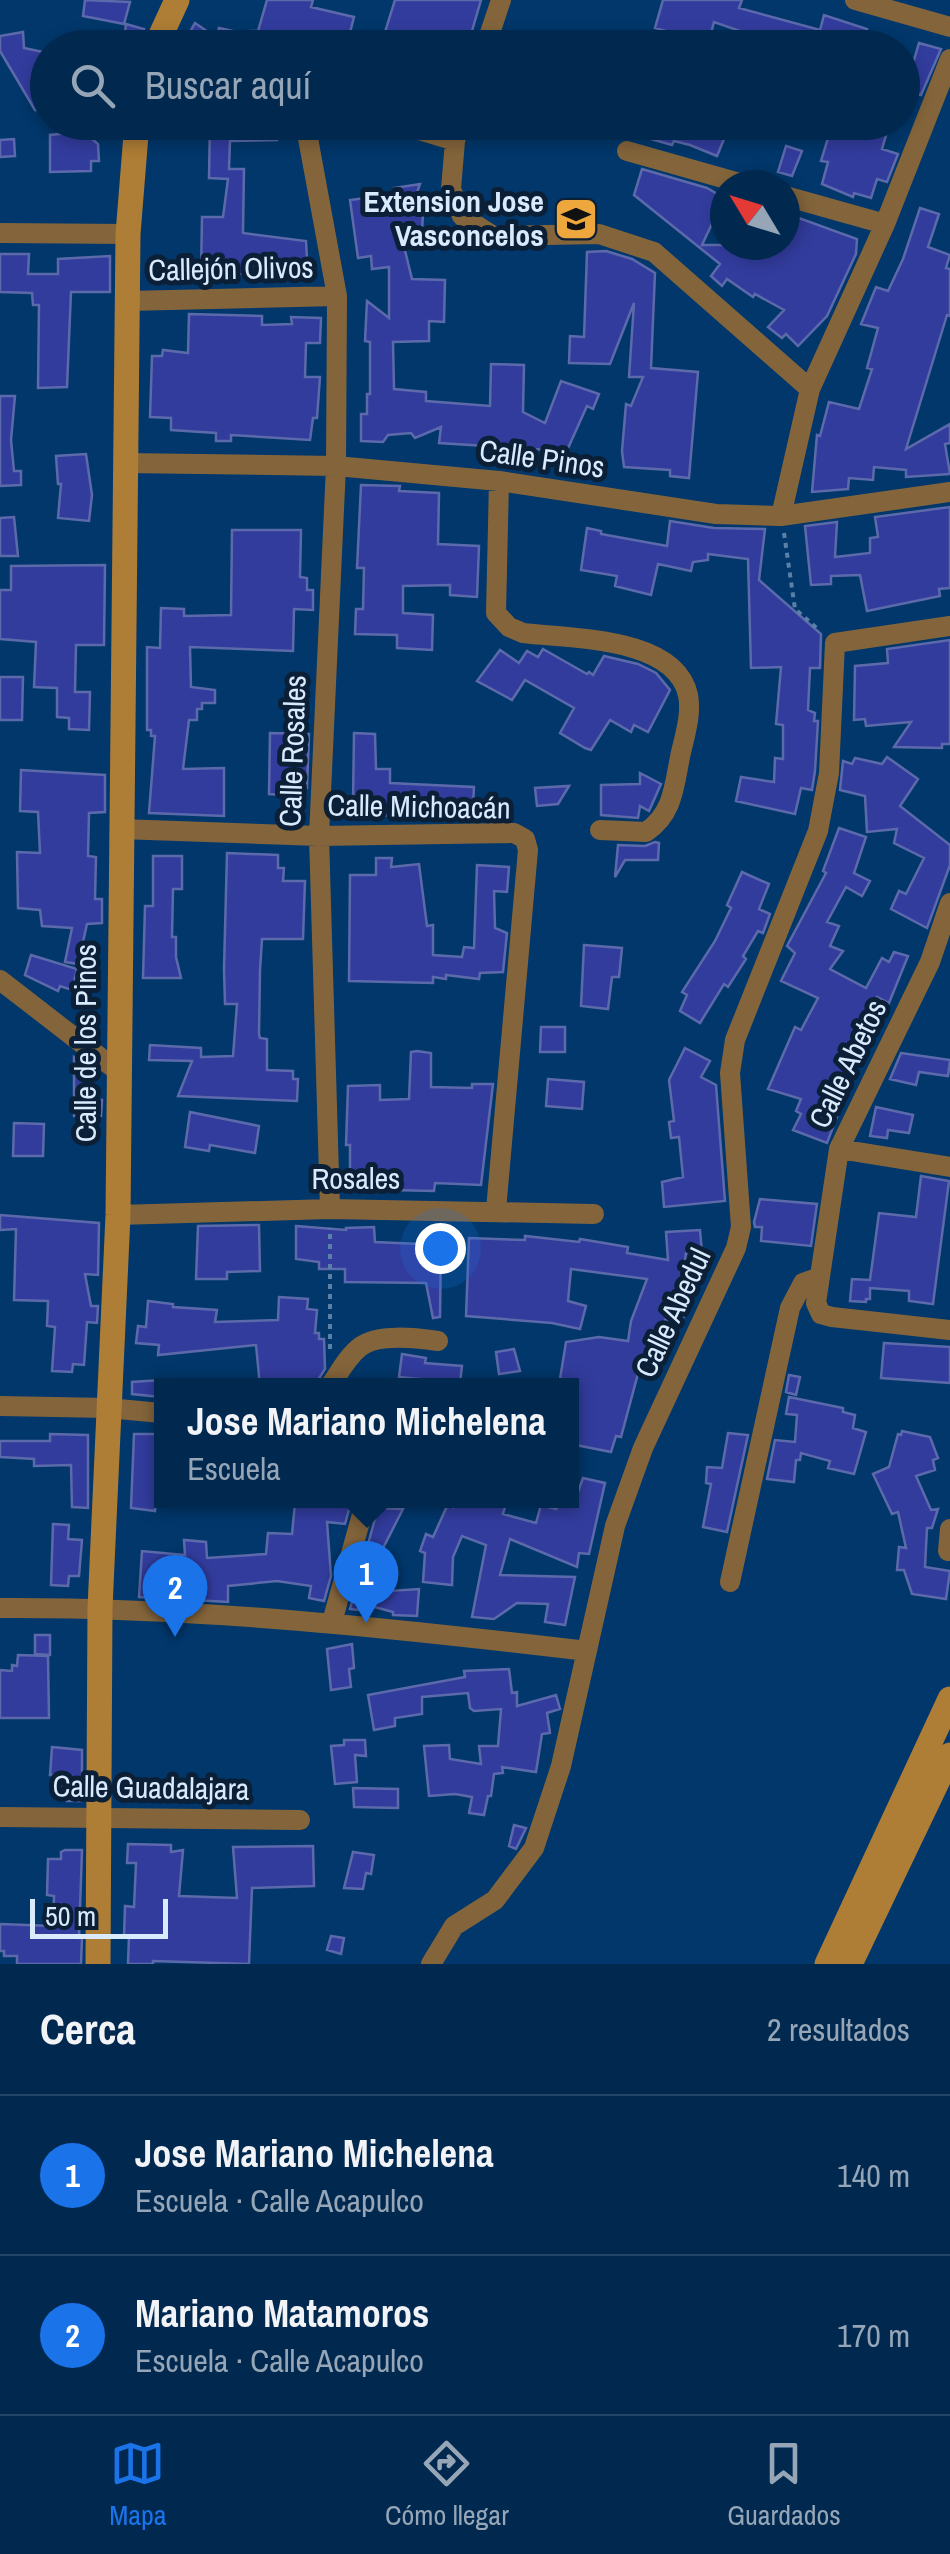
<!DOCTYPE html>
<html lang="es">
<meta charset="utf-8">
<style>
:root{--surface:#012950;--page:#0f355a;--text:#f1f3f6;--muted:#96a6b7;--line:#234567;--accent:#1a73e8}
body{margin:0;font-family:"Archivo Narrow",sans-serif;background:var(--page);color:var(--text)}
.compass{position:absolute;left:710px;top:170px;width:90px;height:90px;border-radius:50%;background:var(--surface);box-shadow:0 5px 15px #0003;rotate:308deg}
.scale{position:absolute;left:30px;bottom:25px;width:138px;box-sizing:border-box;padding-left:10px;border:5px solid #daeafd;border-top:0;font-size:28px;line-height:35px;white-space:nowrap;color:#daeafd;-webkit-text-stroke:8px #0b2037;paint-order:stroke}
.you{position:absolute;left:440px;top:1248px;width:35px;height:35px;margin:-25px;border:8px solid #fff;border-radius:50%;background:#1a73e8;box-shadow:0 0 0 15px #1a73e833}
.badge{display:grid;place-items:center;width:65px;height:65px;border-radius:50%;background:var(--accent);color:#fff;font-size:32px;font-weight:700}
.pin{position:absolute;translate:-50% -82px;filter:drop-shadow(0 2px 5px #0008)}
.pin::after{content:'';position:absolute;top:52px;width:35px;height:30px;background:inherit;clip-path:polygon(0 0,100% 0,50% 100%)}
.popup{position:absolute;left:154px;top:1378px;width:425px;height:130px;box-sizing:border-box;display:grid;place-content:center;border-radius:0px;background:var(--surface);filter:drop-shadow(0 2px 8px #0005);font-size:32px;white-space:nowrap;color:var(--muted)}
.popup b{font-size:38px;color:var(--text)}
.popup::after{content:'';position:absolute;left:50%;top:100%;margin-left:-20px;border:20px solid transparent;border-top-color:var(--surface)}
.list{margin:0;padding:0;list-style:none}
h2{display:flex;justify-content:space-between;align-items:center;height:130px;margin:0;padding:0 40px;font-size:42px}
h2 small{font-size:32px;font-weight:400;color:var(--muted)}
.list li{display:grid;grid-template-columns:65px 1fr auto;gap:30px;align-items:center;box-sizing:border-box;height:160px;padding:0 40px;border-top:2px solid var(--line)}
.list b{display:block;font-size:38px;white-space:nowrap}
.list p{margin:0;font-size:32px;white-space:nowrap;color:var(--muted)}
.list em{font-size:32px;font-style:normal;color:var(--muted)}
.icon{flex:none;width:55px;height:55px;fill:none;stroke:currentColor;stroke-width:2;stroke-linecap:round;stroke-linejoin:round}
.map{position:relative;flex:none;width:950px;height:1964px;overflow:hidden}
.search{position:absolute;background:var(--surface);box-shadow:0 5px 15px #0003;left:30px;right:30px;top:30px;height:110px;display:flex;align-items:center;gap:25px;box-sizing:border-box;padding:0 35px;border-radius:55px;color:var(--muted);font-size:38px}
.sheet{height:450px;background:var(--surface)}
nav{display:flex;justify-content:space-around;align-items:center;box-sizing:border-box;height:140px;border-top:2px solid var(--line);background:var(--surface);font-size:28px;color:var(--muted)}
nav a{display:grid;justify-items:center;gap:5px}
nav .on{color:var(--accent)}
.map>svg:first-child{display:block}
</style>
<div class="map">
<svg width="950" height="1964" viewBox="0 0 950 1964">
<rect width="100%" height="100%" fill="#01376b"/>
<path fill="#323c9d" stroke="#5c6aab" stroke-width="2.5" d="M85,0L130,2L124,24L83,16Z
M267,0H313L311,7L354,17L346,48H181L195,23L217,38L219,28L251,35V31H258Z
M395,0H481L467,48H380Z
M663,0H742L739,8L820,30L824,15L867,29L861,48H767L755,44L757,39L745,36L746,33L714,22L707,48H661L666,31L655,28Z
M126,24L144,29L139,48H123Z
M23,32L24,48L48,53V111L35,110L0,51V36Z
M919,43L941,49L921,95L902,90V59L913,63Z
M210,122H277V140L230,141L229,169H244L243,233L306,241L308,276H289L290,269L243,264L242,274H201L202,217H223L228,179L209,178Z
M610,122H717L729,127L717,156L690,145L674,141L672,145L609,127Z
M833,122H856L887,132L882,149L898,154L887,182L877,179L871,198L854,193L853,197L822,184L828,162L821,161Z
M91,131V138L98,144L99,161H91V171L50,172V135Z
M14,139L15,156L0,157V140Z
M786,146L802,151L792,176L778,172Z
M642,169L707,188L724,198L702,245H785L799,218L857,239L856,254L827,316L798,346L786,334L782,338L768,327L784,310L755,294L753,297L727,279L722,286L711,276L720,264L634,195Z
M420,184L416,195H424L422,231L400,230L412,279L445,280L444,322L429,321V341L393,342L394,389L426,392V401L490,406L491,364L524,365L523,412L545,423L561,381L599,394L593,409L587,406L565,455L547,453L550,450L439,443L441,427L415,438L411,433L388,435L383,442L361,441V414H367V394H370V342L365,341L367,301L389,318V267L372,269L371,256L358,258L350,200L395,194L394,188Z
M920,208L939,214L928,247L950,255L946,268L950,269V316L947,315L906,449L950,424V443L945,444L950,474L906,477V470L874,467L873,480L849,478L848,489L812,492L817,435L820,436L829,402L859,409L872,369L867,368L878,328L861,324L876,287L888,291L903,259Z
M606,251L632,259L655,273L651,368L698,372L689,478L670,476V470L624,467L622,451L626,404L631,406L643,377H629L634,303L610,364L569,363L570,336L584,337L587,252Z
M0,254H29L28,274H58V259L110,256V292H71L67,387L38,388L39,305H33L32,293L0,292Z
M189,314L262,316V325L292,324L291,317L321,318L320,343H306L305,377H320L317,418H313L310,440L231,435V441H216V433L171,430V418L150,417L152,356H162L163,350L188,353Z
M0,396H15L11,440L14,471H21V485L0,486Z
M86,454L92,495L89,521L58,518L61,484H58L56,456Z
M361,485L400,486L399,491L439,493L438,544L479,546L477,597L450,595V585L403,586V613L433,615L432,650L397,648V635L355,634L356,609H363L364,568H357Z
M950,507V588L939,589L940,596L867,611L860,575L831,576V584L811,585L805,526L837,522L835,557L870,553V538L878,537L875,517Z
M14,517L18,556H0V518Z
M670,521L714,528L765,529L759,580L821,634L820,668H810L808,710L815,713L814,721H818L815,771L812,790L801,788L795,814L736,801L741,777L774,782L775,758L783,759V725L776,724L781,667L751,668L748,559L708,554V560L693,562L691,571L658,564L651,595L615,586L617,576L581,570L587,528L601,531V534L667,546Z
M232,530H301L300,577L307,578V590H313V610L294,609L293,651L190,647L191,687L215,690V703H202V709H197V720H189L183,769L224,768V816L149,813L155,736H151V730H147V647L160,648L161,608L184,609V616L231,615Z
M105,565L104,645H76L75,692H90L89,730L69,729V718L57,717V688L34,687L36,642L0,639V590H11V566Z
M950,640V744H942V748L894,747L911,722L866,726L865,719L854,720L855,666L888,663L887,649Z
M543,649L587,674L589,672L593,675L604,656L638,664L656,673L670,690L648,732L634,725L631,732L610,720L591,750L585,748L560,733L574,708L525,680L512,700L477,681L500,650L519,663L527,651L538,657Z
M0,677H23L22,720H0Z
M270,733L309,734L307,788H296V796L269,794Z
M354,733L375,734L376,769H390V783L474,787L473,806L467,807L466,814L419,811V816L361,815V803H353Z
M887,757L918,779L900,806L950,845V865L927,928L891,909L899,891L906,894L924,858L894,843L897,829L867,832L865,796L840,790L843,761L852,764L855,758L882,764Z
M21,770L105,775V812L89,813L88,856L96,857L95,899H102V923L87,924L78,964L65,962L72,928L42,926L40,910L18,908L17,852L40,853L38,812L20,811Z
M640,773L661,784L649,811L640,806L638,818L601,815V785L640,784Z
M569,786L558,804L537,806L535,788Z
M839,828L866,837L854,873L870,881L862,896L846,887L827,922L839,926L830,946L843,951L830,969L866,988L882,958L889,962L894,952L908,956L889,1003L877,997L859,1034L867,1038L827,1143L793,1130L801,1114L796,1111L801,1099L768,1089L795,1027L801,1030L818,998L781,981L795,953L787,946L826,873L823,871Z
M655,842L659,843L658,860H625L615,877L618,845L645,846Z
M227,853L278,855V868H284L283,881H305L303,939H262L260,970L259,1034L260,1038L267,1039V1070L293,1071V1079H298L297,1101L178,1096L192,1061L149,1060L150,1045L201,1048V1057L233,1056L237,1004H225L224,969Z
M153,856H182V889H173L172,937H176V957L181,978H143L145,906H153Z
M376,858H392L391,867L419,864L427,926L433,925V955L462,957L464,947L474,948L477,865L509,867L507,892L494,891L495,928L507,933L503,972L480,973L479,979L446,975V979L433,977V983L349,981L350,875H376Z
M742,872L769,884L759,909L770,914L763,933L758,931L743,956L746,959L728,987L724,984L700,1023L680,1011L687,995L682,992L715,941L731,908L727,905Z
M584,945L622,948L619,977H612L608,1009L581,1006Z
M31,955L77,969L72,990L60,986L58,991L25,975Z
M541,1027H565V1052H540Z
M685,1048L710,1061L701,1077L716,1085L725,1201L664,1207L662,1182L683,1177L679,1137L671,1138L669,1122L674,1121L669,1080Z
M417,1051L431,1053V1087L472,1088V1084H493L481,1185L435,1183L434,1191L346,1189V1174L350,1175V1145H346L348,1086L380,1085V1100L409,1099L411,1052Z
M901,1053L950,1060L948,1076L919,1072L916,1085L890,1079Z
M74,1057L89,1066V1100H102L101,1116H74Z
M548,1079L584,1082L582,1109L546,1106Z
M876,1107L913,1115L909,1133L888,1130L887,1138L870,1136Z
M190,1112L259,1126L255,1153L210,1145L209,1151L185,1147Z
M14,1123L44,1124L43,1156H13Z
M921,1176L949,1181L933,1304L909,1301V1291L870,1288V1299H866V1302L850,1301L852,1279L870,1280L879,1213L916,1217Z
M760,1199L817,1204L811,1246L761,1241L762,1227H755L754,1222Z
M0,1215L99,1223L98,1275L85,1274L91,1306H98L97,1323L87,1322L84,1365L73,1364L72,1372L52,1371L55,1327L47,1326L48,1301L14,1300L16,1229L0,1230Z
M259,1225L260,1271L227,1272V1279H196L198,1226Z
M296,1226L346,1230V1228L374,1227L375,1242L420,1244L424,1240H441L440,1317L433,1318L426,1283L345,1282V1269H319V1262L296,1259Z
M700,1230L702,1253H686L679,1298L688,1299L682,1323L665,1320L654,1363L646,1362L644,1371L639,1370L621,1437L616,1436L611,1452L571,1444L577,1422L571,1421V1386H562L563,1379H560L566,1342L599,1337L628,1341L631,1321L647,1279L571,1269L568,1301L586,1306L580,1329L552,1323L466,1316L469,1238L525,1240V1236L579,1242L580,1239L628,1247L627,1253L668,1260L666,1232Z
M279,1297L308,1299L307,1309L317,1310L315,1333H319V1339H324L325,1369L318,1380H311L310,1386H260L256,1345L158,1355L159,1345L136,1343L138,1326L146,1327L148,1301L173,1304V1307L217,1310L215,1322L278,1320Z
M884,1343L950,1347V1383L881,1378Z
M514,1349L520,1371L499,1374L496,1352Z
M402,1354L426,1358L425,1363L462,1366L460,1383L399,1377Z
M789,1375L800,1377L796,1395L786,1392Z
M161,1380V1397L132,1394V1382Z
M789,1397L843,1408V1412L855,1415L853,1428L866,1432L854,1474L828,1468L830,1461L801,1453L800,1460H796L794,1482L767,1479L775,1440L795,1442L797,1415L786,1414Z
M902,1431L930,1437L938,1458L933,1460L935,1470L916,1476L931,1510L938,1509L932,1528H927L925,1567L950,1571L946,1599L912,1594L904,1570H897L899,1547L906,1548L898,1512L892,1514L873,1474L889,1467L898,1434L901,1435Z
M728,1433L748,1435L727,1532L703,1527L711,1484L706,1483L707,1467L722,1468Z
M50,1434L88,1435V1508L72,1507L71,1465L34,1466V1459L0,1457V1441H50Z
M134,1434H160V1485H157L155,1511L131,1508Z
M583,1478L605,1483L589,1554L579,1553L577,1567L510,1539L500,1575L575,1577L565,1625L545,1622L548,1604L517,1603L494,1619L472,1617L486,1545L462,1536L453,1557L452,1585L423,1582L425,1553L420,1551L426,1534L433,1537L448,1504L453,1507L455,1500H507L503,1514L536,1523L541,1505L556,1509L561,1504L573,1506Z
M295,1503L350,1506L345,1524L327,1522L331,1576L324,1601L309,1598L311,1586L277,1581L228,1586V1602L139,1597L142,1551L185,1555L184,1540L206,1542L207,1558L266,1554L268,1533L292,1534Z
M378,1508L403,1509L379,1556L383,1557L376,1576L392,1584L390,1591L419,1589L417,1616L393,1615V1612L360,1603L358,1610L350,1609Z
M53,1524L69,1525L68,1539L82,1540L79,1576H69L68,1586L51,1585Z
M35,1635H50V1655L35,1654Z
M352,1644L354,1668L349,1669L351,1687L331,1690L327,1649Z
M18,1655L48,1656L49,1718H0V1670L12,1671V1665L17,1666Z
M509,1669L512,1693L517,1692V1706L556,1695L560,1709L547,1713L550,1733L542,1734L536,1772L502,1767L503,1773L494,1774L491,1796H488L484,1815L469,1813L472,1797L455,1794L429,1796L424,1746L449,1745L450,1759L481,1764L479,1746H498L501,1709L474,1711L470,1708L468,1693L422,1697V1714L395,1718V1726L374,1730L368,1695L465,1677L464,1671Z
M344,1740H365L366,1756L355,1755L357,1782L335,1784L331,1746L344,1745Z
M52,1747L82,1750V1801H67L68,1796L60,1795L62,1775H50Z
M353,1788L398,1789V1808L354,1807Z
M514,1825L526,1828L516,1849L509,1846Z
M128,1844L171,1845V1852L183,1850L179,1896L237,1898L233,1847L313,1846L314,1886L252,1888L249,1964L153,1961V1964H128L129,1936H124L125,1906L134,1907L136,1863H127Z
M65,1850H82L79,1938H82L81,1964H17V1956H4V1951H0V1924L53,1926L54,1896L47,1895L48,1859H61V1852Z
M353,1852L374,1855L371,1874L366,1873L363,1889L344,1888Z
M331,1936L344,1938L341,1954L327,1950Z"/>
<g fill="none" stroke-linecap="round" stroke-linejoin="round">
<path stroke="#5a80a7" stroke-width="4" stroke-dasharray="5 5" stroke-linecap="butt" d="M784,533L795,609L820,631
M330,1349V1228"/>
<path stroke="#84653b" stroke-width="20" d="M855,0L950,27
M485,48L501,0
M305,122L337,296L336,466L319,836L330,1209
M393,122L455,141
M461,122L455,141L451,189L462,216L493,236L599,234L654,252L810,389
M627,151L747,185
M785,196L885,224
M0,233L128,234
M127,301L337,296
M124,463L336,466L499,481L716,514L781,516L950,492
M499,481L496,613L509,627L523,633C570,639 675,636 688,695C692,715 684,738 680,757C674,787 673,814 646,832L600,830
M781,516L810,389L885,224L950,59
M120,829L319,836L514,833L525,839L528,850L496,1210
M950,903L930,962L839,1149L816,1303L821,1314L832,1317L950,1330
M0,980L119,1072
M839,1149L950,1167
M118,1215L330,1209L594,1214
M330,1386C339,1373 348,1356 360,1347C377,1333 417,1338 438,1341
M0,1406L108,1408L161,1413
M948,1551L950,1529
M730,1582L790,1308L803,1283L820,1277
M0,1608C197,1607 392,1628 587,1651
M332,1622L366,1500
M0,1817L300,1820
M431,1964L454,1926L495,1900L534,1848L561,1766L615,1526L643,1448L736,1248L741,1227L730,1073L735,1040L818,831L829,773L835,643L950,626"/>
<path stroke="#ae7d36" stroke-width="25" d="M155,48L177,0
M98,1964L100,1608L118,1215L128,234L137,122
M827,1964L950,1699
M850,1964L950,1755"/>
</g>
<defs>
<g id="university-square" transform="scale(2.25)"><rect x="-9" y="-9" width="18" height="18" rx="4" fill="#eea73d" stroke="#0b2037"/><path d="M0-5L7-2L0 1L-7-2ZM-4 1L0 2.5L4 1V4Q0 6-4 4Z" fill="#111"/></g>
</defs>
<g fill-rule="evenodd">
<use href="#university-square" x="576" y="219"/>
</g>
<g text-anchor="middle" stroke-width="10" stroke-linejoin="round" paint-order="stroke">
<g font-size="30" font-weight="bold" fill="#daeafd" stroke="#0b2037" text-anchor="end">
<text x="544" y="212">Extension Jose<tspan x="544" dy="34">Vasconcelos</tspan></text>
</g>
<g font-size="30" fill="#daeafd" stroke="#0b2037">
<text transform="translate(231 269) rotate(-1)" y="10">Callejón Olivos</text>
<text transform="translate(542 459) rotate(8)" y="10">Calle Pinos</text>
<text transform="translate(293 751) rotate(-88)" y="10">Calle Rosales</text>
<text transform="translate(419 807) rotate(1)" y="10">Calle Michoacán</text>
<text transform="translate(86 1043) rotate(-90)" y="10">Calle de los Pinos</text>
<text transform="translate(848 1064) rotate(-64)" y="10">Calle Abetos</text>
<text x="356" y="1189">Rosales</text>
<text transform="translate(673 1313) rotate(-65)" y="10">Calle Abedul</text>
<text transform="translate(151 1788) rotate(1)" y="10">Calle Guadalajara</text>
</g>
</g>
</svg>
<svg class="compass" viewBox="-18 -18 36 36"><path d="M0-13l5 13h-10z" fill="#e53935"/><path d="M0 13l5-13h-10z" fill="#96a6b7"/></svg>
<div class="scale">50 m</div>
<div class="you"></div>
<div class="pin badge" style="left:366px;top:1623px">1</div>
<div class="popup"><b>Jose Mariano Michelena</b>Escuela</div>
<div class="pin badge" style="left:175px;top:1637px">2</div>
<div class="search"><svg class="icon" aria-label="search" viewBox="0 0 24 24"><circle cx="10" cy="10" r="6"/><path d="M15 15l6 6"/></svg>Buscar aquí</div>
</div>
<section class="sheet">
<h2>Cerca<small>2 resultados</small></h2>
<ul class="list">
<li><span class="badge">1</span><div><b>Jose Mariano Michelena</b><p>Escuela · Calle Acapulco</p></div><em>140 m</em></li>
<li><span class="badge">2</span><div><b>Mariano Matamoros</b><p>Escuela · Calle Acapulco</p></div><em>170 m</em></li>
</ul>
</section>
<nav>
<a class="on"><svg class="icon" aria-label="map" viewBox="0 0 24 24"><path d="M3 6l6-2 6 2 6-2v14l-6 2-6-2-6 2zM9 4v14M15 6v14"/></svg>Mapa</a>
<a><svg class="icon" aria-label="directions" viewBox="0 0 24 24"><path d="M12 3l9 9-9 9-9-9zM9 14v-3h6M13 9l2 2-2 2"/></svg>Cómo llegar</a>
<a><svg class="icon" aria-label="saved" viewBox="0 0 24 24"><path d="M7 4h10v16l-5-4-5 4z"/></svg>Guardados</a>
</nav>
